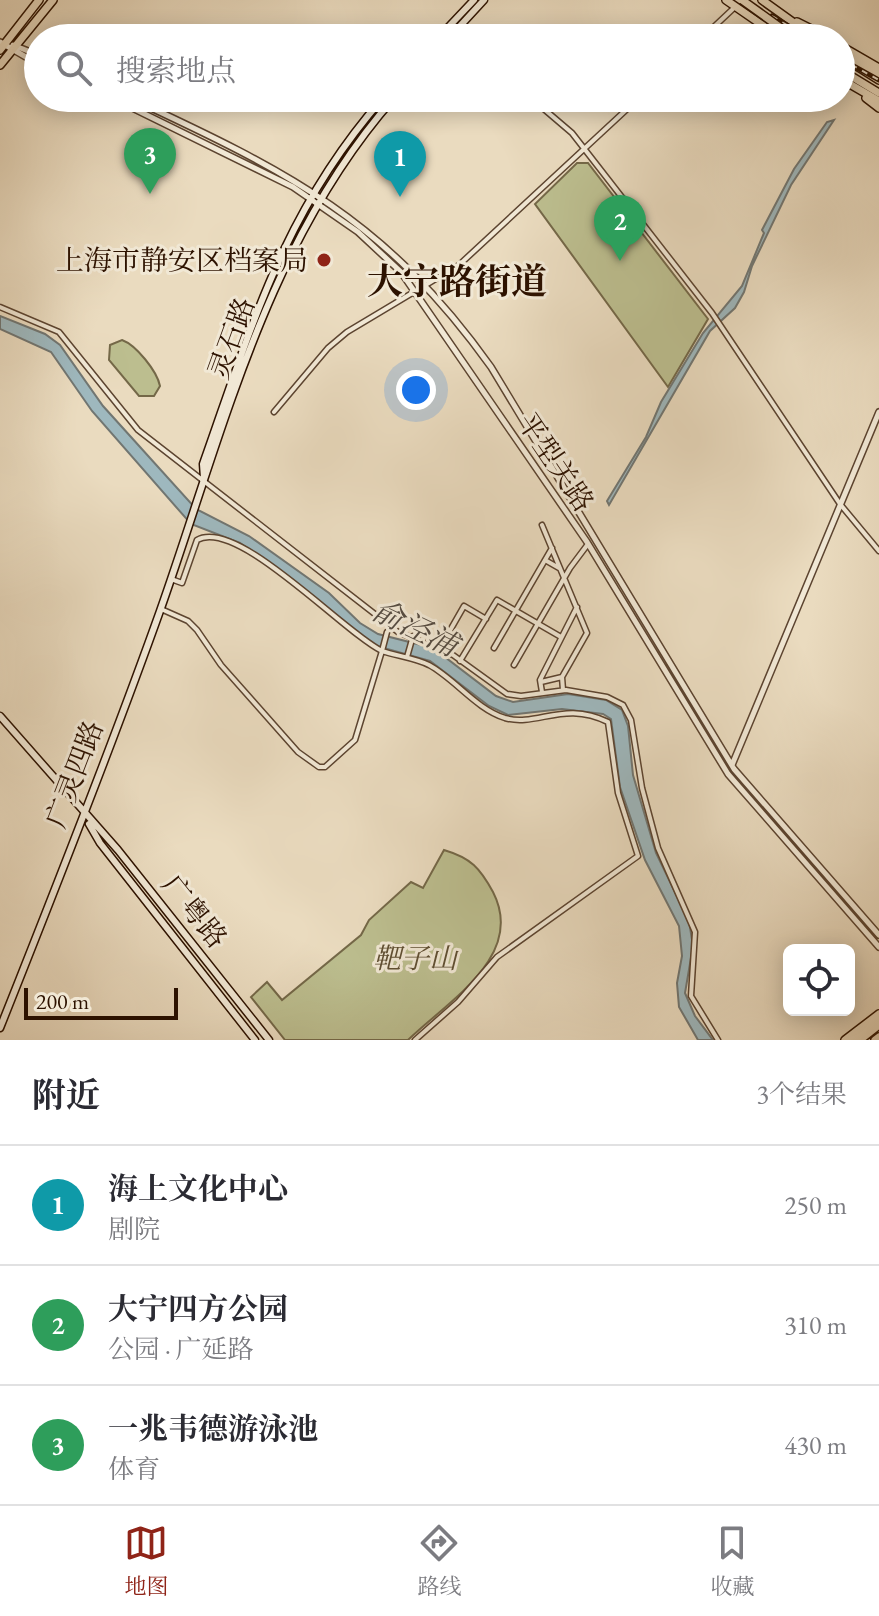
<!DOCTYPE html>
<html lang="zh">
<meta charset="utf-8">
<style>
:root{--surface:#fff;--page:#f2f2f3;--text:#2b2b33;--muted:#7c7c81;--line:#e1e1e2;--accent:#8f2418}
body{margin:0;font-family:"EB Garamond","Noto Serif SC",serif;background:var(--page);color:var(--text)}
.controls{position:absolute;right:24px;bottom:24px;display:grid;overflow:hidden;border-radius:12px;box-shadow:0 4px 20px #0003}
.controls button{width:72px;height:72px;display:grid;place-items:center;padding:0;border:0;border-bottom:2px solid var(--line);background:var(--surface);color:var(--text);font:40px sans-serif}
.scale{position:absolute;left:24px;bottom:20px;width:154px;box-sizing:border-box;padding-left:8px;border:4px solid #2d1200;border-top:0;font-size:22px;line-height:28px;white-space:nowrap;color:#2d1200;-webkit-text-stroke:6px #f1e8d5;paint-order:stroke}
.you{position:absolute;left:416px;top:390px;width:28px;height:28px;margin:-20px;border:6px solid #fff;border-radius:50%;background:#1a73e8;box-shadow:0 0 0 12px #1a73e833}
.badge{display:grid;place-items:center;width:52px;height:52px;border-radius:50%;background:var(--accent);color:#fff;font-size:26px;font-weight:700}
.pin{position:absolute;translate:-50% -66px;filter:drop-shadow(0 2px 4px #0008)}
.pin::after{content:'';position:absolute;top:42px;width:28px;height:24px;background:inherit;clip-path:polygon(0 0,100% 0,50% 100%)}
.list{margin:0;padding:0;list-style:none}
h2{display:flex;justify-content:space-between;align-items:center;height:104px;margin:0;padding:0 32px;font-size:34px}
h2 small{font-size:26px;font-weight:400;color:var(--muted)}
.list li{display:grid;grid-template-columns:52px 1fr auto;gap:24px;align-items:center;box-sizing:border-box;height:120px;padding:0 32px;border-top:2px solid var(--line)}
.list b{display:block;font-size:30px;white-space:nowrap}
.list p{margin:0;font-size:26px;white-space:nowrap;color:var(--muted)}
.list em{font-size:26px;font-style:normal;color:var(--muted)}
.icon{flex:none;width:44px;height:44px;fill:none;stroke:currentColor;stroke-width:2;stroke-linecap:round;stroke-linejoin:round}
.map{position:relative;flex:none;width:879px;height:1040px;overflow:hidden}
.search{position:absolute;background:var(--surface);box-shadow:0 4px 20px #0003;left:24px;right:24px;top:24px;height:88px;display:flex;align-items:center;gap:20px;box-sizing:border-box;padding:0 28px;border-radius:44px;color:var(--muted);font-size:30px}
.sheet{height:464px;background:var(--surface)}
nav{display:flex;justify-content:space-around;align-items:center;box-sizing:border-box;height:112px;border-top:2px solid var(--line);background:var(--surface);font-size:22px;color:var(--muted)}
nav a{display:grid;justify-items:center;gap:4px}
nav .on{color:var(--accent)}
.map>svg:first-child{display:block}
</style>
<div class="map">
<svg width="879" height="1040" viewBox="0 0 879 1040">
<rect width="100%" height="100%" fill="#eadbbf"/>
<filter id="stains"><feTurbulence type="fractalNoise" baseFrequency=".0025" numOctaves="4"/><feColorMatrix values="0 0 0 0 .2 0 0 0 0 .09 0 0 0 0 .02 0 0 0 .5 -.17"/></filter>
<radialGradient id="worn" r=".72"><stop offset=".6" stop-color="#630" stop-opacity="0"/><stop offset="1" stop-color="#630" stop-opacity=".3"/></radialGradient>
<path fill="#bcbe8f" stroke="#746848" stroke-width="2" d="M577,163H588L708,319L668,387L535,204Z
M122,340C136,345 157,371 160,386L154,396H139L109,360L110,345Z
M444,850C471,858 480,868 493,892C526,956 448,1001 408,1040H285L251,997L267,982L282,1000L361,935L369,920L411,882L423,888Z"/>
<path fill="#9eb8be" stroke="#717672" stroke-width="2" d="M834,120L791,185L752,266L744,292L735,308L710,331L609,505L607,501L646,437L661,402L703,333L742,286L764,233L762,230L794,169L827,122Z
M0,316L45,334L60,345L103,406L196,509L249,536L329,593L360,623L378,634L433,648L496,696L513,702L568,694L606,700L622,710L628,726L633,775L656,853L689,921L693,946L685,993L695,1016L713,1040H698L679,1007L677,983L682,956L679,926L645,860L620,787L611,719L603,714L562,709L508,715L489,706L430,661L373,645L240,543L191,524L92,411L51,352L0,329Z"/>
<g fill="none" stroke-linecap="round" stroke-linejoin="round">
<g stroke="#5c4430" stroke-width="7">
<path id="minor" d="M702,38L735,7
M531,98L572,133L712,313L840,504L879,551
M0,307L59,332L138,430L398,632L453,655L507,694L521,696L566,690L607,697L623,705L631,720L642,788L658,848L695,932L691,996L718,1040
M274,412L328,348L347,332L459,265L639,98
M542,525L587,633L562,677L563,690
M545,560L559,568
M171,579L182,583L197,540C237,517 343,632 382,651L387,632
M161,609L188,621L197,630L221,665L298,752L319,767H325L355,740L382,651C397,656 415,658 429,665C455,679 476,709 505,718C538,727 564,700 608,722L618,793L638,856L497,957L458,1002L415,1040
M448,634L464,606L486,619
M494,648L552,548
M407,657L413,636
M460,661L497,600L561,637
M514,665L570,568L588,544
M541,682L562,677
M542,692L540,680L577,607"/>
</g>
<g stroke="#5c4430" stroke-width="8">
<path id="tertiary" d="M0,42L38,64
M13,45L38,55
M112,98L293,187L358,232L401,272L587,542L728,774L879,947
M130,98C289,172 386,220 491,367L734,769L879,935
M732,765L879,412"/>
</g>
<g stroke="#2d1200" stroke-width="9">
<path id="secondary" d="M438,38L474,0
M449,38L484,0
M204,478L203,464C252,326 283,212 383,98
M0,716L118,850L269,1040
M89,824L100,843L255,1040
M0,1028C55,890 110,751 160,611C223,433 266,243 394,98"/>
</g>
<g stroke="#2d1200" stroke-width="10">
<path id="primary" d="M726,0L781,38
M797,22L829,38
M841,46L879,68
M0,50L39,0
M841,51L879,75
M0,65L53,0
M841,79L879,101
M866,98L879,108
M845,1040L879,1014
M860,1040L879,1025
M875,1040L879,1037"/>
</g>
<g stroke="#2d1200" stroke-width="10">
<path id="trunk" d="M762,0L815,38
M841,56L879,80
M841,70L879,93
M854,1040L879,1020"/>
</g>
<use href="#minor" stroke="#f1e8d5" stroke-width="4"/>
<use href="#tertiary" stroke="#f1e8d5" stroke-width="5"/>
<use href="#secondary" stroke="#f1e8d5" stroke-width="6"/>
<use href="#primary" stroke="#eadbbf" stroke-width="7"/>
<use href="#trunk" stroke="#eadbbf" stroke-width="7"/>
<g stroke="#2d1200" stroke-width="5">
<path id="rail" d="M772,16L808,38
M841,59L879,80"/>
</g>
<use href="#rail" stroke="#f1e8d5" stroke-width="2" stroke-dasharray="6" stroke-linecap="butt"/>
<g stroke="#2d1200" stroke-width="10" stroke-linecap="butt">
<path id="trunk-bridge" d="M742,0L795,38"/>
</g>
<use href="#trunk-bridge" stroke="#eadbbf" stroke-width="7"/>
</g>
<circle fill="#8f2418" stroke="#f1e8d5" stroke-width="3" cx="324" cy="260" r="8"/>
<g text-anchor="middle" stroke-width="6" stroke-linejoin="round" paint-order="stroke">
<g font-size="28" fill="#2d1200" stroke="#f1e8d5" text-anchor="end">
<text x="308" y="270">上海市静安区档案局</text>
</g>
<g font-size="28" fill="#2d1200" stroke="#f1e8d5">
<text transform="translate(231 338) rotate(-70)" y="10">灵石路</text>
<text transform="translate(556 462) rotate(56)" y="10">平型关路</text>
<text transform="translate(74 774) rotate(-69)" y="10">广灵四路</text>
<text transform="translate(195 911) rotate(51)" y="10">广粤路</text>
</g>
<g font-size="28" font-style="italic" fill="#5f4e32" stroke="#f1e8d5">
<text x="415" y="968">靶子山</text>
</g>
<g font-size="30" font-style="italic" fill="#554c42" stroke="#f1e8d5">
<text transform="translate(415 628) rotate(26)" y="10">俞泾浦</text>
</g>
<g font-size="36" font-weight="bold" fill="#2d1200" stroke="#f1e8d5">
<text x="457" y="294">大宁路街道</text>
</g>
</g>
<rect width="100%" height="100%" filter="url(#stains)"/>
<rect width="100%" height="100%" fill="url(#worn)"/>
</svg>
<div class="controls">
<button><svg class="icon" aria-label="locate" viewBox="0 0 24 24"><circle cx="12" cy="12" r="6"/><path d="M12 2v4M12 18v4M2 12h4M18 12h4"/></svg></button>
</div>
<div class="scale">200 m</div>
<div class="you"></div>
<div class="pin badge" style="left:400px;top:197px;background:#0f9aa8">1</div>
<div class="pin badge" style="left:620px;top:261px;background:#2e9e5b">2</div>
<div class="pin badge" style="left:150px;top:194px;background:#2e9e5b">3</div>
<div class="search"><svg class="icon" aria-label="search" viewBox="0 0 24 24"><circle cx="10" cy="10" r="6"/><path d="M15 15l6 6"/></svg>搜索地点</div>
</div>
<section class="sheet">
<h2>附近<small>3个结果</small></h2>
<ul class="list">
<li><span class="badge" style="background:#0f9aa8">1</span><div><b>海上文化中心</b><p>剧院</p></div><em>250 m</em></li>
<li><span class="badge" style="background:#2e9e5b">2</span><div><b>大宁四方公园</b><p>公园 · 广延路</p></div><em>310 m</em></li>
<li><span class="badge" style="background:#2e9e5b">3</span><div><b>一兆韦德游泳池</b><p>体育</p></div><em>430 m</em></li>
</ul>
</section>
<nav>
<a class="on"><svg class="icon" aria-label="map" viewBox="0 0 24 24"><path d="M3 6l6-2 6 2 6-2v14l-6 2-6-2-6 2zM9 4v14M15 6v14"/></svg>地图</a>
<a><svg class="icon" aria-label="directions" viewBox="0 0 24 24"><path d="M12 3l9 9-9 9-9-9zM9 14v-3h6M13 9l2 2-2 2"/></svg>路线</a>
<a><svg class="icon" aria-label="saved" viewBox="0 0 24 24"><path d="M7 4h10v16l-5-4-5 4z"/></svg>收藏</a>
</nav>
